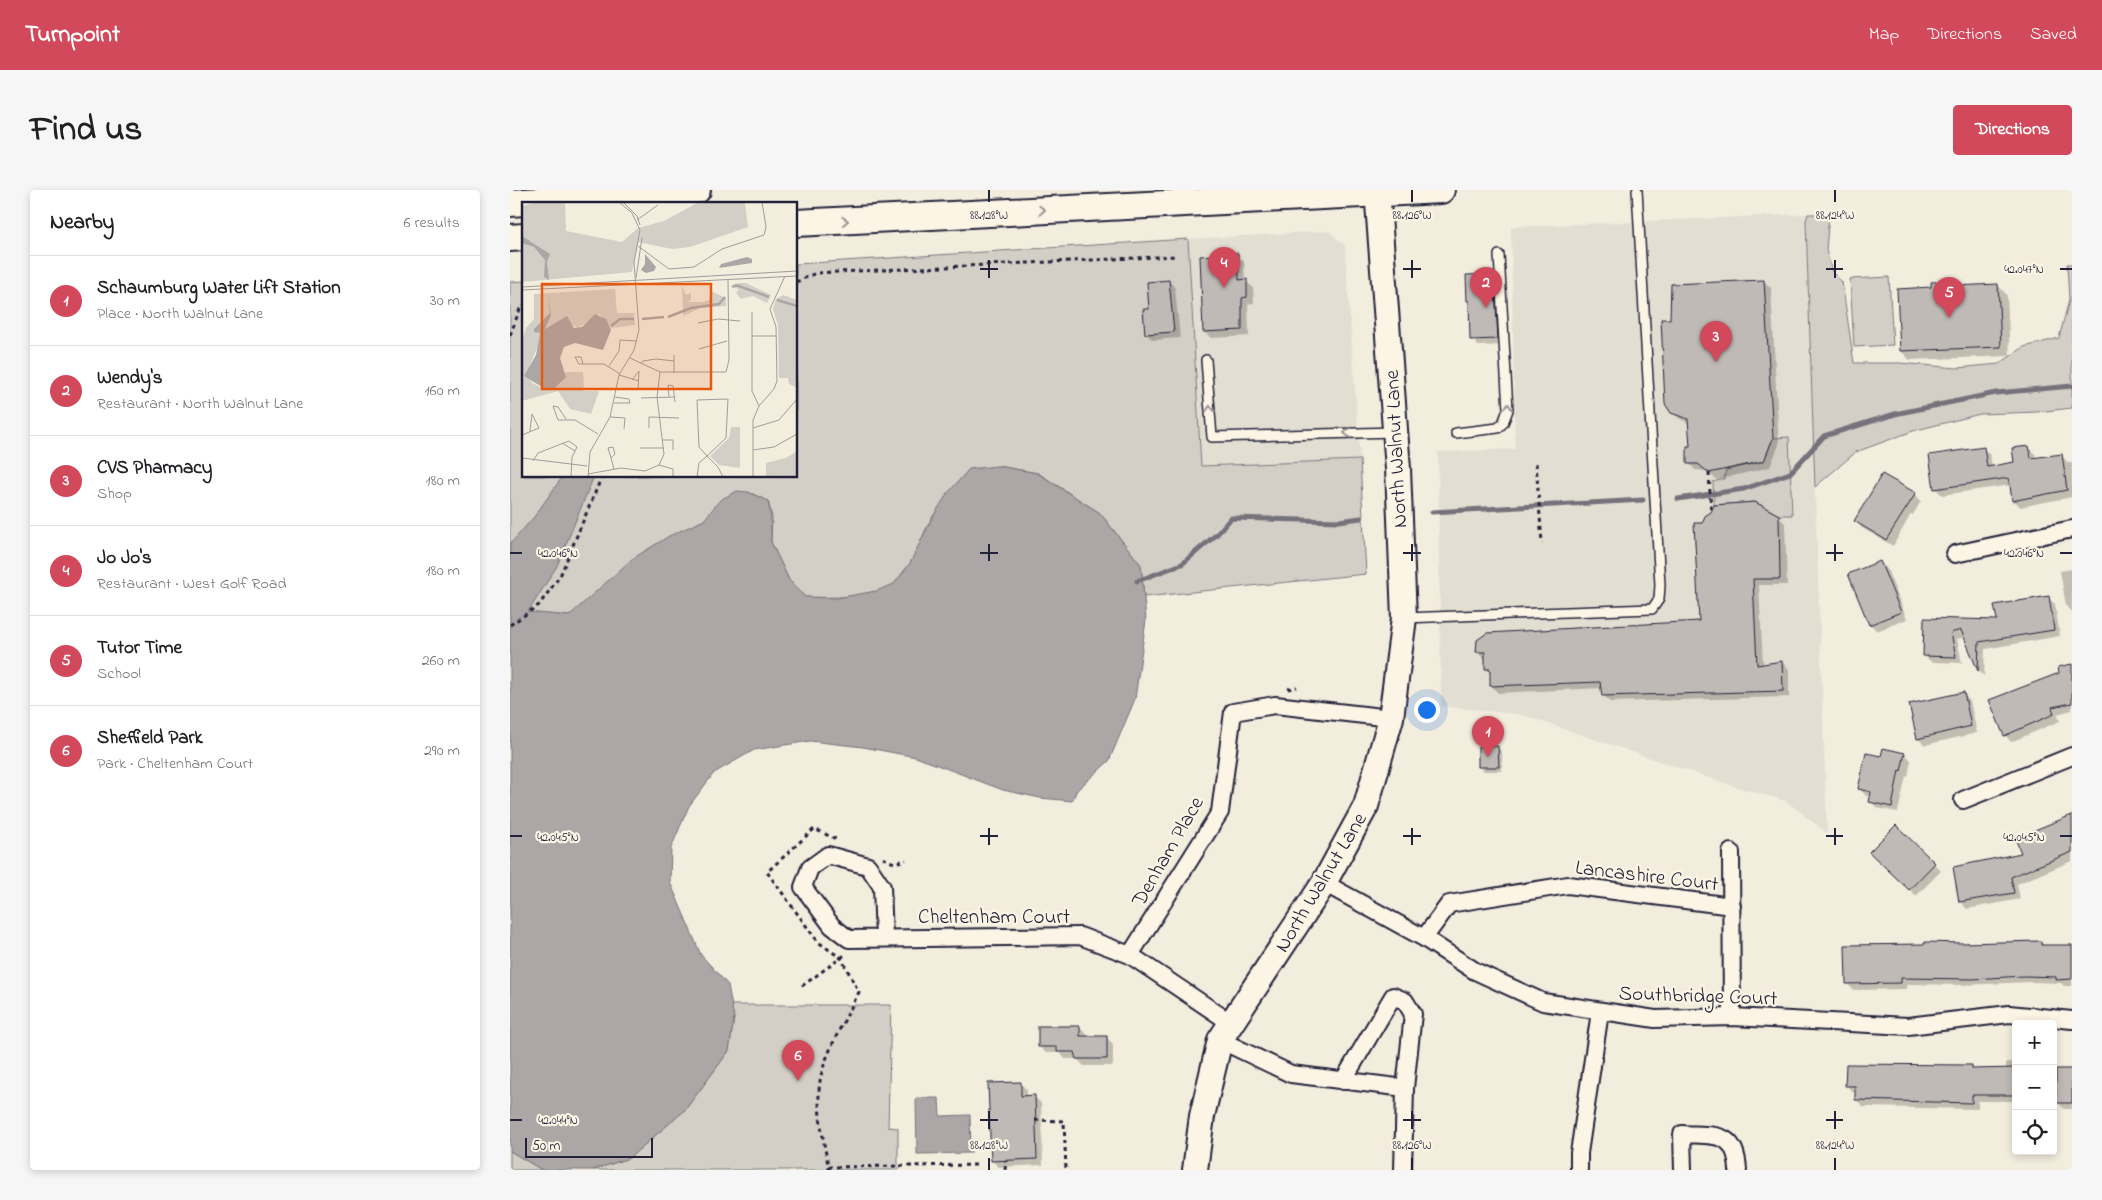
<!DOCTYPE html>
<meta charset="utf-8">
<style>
:root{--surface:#fff;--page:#f6f6f6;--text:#202124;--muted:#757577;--line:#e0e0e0;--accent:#d1495b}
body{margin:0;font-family:"Indie Flower",sans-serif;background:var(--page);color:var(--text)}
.controls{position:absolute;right:15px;bottom:15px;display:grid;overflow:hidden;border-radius:5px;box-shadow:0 2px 8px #0003}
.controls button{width:45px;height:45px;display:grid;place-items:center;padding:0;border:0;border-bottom:1px solid var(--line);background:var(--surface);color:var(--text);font:25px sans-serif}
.scale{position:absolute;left:15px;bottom:12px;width:128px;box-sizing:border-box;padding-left:5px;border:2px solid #22223b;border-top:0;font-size:14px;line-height:18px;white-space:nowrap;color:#22223b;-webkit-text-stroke:4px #fcf5e5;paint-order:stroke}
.you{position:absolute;left:916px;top:519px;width:18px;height:18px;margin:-12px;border:4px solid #fff;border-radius:50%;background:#1a73e8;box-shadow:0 0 0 8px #1a73e833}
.badge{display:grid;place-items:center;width:32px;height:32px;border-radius:50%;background:var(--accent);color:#fff;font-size:16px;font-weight:700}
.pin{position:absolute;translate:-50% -41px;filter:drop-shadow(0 1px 2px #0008)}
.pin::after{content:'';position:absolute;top:26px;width:18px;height:15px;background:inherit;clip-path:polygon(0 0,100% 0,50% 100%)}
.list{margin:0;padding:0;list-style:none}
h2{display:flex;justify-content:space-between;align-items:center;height:65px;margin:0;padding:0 20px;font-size:21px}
h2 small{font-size:16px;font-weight:400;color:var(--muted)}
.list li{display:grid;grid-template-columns:32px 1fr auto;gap:15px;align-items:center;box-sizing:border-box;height:90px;padding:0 20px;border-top:1px solid var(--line)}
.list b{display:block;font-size:19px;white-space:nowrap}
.list p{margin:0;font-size:16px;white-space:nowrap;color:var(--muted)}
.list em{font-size:16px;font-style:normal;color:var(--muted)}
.icon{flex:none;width:28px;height:28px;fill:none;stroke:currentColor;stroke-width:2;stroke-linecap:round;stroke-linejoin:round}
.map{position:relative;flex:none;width:1562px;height:980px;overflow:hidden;border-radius:5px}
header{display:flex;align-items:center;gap:30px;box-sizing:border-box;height:70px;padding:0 25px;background:var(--accent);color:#fff}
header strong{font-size:24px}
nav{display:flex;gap:28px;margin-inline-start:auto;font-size:18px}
.intro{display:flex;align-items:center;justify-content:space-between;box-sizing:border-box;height:120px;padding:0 30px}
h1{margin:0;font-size:35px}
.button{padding:12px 22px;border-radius:5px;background:var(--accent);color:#fff;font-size:18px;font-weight:700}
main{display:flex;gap:30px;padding:0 30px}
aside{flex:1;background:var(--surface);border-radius:5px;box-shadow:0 2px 8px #0003}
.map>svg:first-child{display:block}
</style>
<header>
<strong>Turnpoint</strong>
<nav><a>Map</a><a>Directions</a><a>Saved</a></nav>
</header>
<div class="intro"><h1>Find us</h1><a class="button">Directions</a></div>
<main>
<aside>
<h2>Nearby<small>6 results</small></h2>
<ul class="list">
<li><span class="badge">1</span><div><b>Schaumburg Water Lift Station</b><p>Place · North Walnut Lane</p></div><em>30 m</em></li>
<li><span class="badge">2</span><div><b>Wendy's</b><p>Restaurant · North Walnut Lane</p></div><em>160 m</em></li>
<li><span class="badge">3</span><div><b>CVS Pharmacy</b><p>Shop</p></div><em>180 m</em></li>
<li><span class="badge">4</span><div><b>Jo Jo's</b><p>Restaurant · West Golf Road</p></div><em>180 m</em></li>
<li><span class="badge">5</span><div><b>Tutor Time</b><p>School</p></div><em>260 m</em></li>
<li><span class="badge">6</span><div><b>Sheffield Park</b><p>Park · Cheltenham Court</p></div><em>290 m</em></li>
</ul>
</aside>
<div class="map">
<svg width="1562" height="980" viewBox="0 0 1562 980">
<rect width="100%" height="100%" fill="#f3edde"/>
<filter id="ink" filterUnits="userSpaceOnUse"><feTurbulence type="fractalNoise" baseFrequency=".02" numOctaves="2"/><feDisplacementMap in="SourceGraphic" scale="10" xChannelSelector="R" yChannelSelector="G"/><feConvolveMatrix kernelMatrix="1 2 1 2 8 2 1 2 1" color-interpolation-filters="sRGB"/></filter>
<g filter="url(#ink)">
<path fill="#e3ded2" d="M1298,24L1296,31L1303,247L1317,643L1276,611L1220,595L1013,525L931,516L928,262L1005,259L1001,37Z
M819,41L835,56L850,270L691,277L678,49Z"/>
<path fill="#d4cfc6" stroke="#7b7880" d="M1298,24H1319L1316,60L1322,82L1332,92L1344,173H1390L1447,178L1489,174L1514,157L1549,148L1559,110L1557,74H1562V218L1527,222L1470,224L1403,241L1346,262L1305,297L1296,31Z
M678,49L691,276L850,270L856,384L634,407L631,375L590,323L528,283L488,276L460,280C447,296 431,313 420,331C410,350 401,380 384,394C367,408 317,408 295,407L279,390L261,352L262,327L258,311L238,302L194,330L78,410L60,426L23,423L0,440V92L14,91V286H286V74Z
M1379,87L1383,155L1344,157L1340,89Z
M1279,247L1282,325H1269L1245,312L1204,315L1203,292L1214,289L1216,280L1254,271L1263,248Z
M221,815H381L378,937L388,938V980H83L119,968L175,920L219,861L224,828Z
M0,961L32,980H0Z"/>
<path fill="#aca7a6" stroke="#75727b" d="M488,276L527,283L590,323L631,375L636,430L625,509L599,571L567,600L562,611L530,608L493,600L406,567L353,557L300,551L244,560L204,583L179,616L161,658L160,692L191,765L218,795L224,828L219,861L175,920L119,968L83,980H32L0,961V354L24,327L53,286H84L47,376L18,422L59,426L122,369L159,346L194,330L210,310L227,301L238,302L258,311L261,327V352L279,390L295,407L327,408L366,401L384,394L400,373L421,330L437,304L459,279Z
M406,908H429L430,926L460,925L461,963L407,964Z"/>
<path fill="#0003" fill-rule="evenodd" d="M727,65L734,71L735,91L743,97L744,113L738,114L739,146L701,148L694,142Z
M983,85L990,92L994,155L968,156L962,149L961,113L958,111Z
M659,91L665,98L670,148L643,150L636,144L641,120Z
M1254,91L1261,98L1269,255L1260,277L1207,290L1196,281L1185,280L1179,273L1181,257L1179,233L1170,229L1162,222L1161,130Z
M1444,92L1448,97L1488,95L1497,105L1500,166L1400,170L1391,161L1423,99Z
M1518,257L1525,264L1526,268L1551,265L1558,273H1562V307L1510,317L1504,310L1501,295L1432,305L1426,299L1473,258L1480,265L1482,277L1505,273Z
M1405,304L1411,311L1403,325L1401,324L1383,356L1352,338L1346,331Z
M1268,326L1275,333L1277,395H1249L1253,475L1272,472L1279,479V507L1100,512L1093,505L1092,498L988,503L981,496V484L976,479V468L974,469L967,462L1190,432Z
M1370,372L1377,379L1397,429L1367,441L1360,434Z
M1562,379V422L1556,416L1550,381Z
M1538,408L1545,414L1550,446L1475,459L1474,486L1469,481L1455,447L1447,449L1452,473L1421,472L1414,465L1415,429L1488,432Z
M1562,475V520L1547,524L1550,531L1501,552L1495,545L1551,483Z
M1453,504L1460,511L1467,543L1415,555L1408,549Z
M988,557L992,562V581H974L970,577Z
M1395,564L1401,570L1398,587L1396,586L1388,622L1367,618L1361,611L1362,607L1356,606L1350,599L1372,568ZM1356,600L1367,605L1356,602Z
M1562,626V671L1507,694L1510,709L1457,719L1450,712Z
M1386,636L1431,681L1406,706L1361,662Z
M1531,752L1535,756H1562V796H1554L1551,793L1521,792L1451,795L1397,794V799L1343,800L1337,793L1452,754Z
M570,837L577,844V848H597L603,854V876H574L567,869H555L550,863H536L529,856Z
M1496,872H1506V911H1468V919L1353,917L1347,910V902H1343L1337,896L1461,876L1465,880H1496Z
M1543,880H1562V919H1554L1547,911H1543Z
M510,893L517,900V907H524L531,913L533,975L488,977L482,970Z"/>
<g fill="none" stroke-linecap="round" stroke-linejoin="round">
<path stroke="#75727b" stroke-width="5" d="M1168,309L1234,299L1280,283L1314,246L1385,224L1486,203L1562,196
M922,322L1133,310
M627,391L672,374L707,344L721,328L829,331L851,328"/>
</g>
<path fill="#bfbab6" stroke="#22223b" d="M728,63L729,90L737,89V107L732,108V140L693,142L690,66Z
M984,84L988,149L960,150L959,111H957L956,85Z
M659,90L664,142L635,144L633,119H639L637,92Z
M1254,90L1263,248L1254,271L1199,283L1188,274H1177V256H1180L1178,229L1161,223L1155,214L1151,129H1160L1161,94Z
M1444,91V96L1488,94L1491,157L1390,161L1387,99L1421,97V92Z
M1519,256L1521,268L1552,264L1557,300L1502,311L1499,288L1424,299L1419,265L1474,257L1477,277L1504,272L1502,258Z
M1372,284L1406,303L1376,350L1344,331Z
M1245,312L1269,325L1270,389H1243L1247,475L1272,471L1273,501L1092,506L1090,492L980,496V479H975V462H966L967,450L977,443L1189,431L1184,333H1192L1195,326L1201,322L1204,315Z
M1370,371L1391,422L1359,435L1338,384Z
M1539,406L1544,440L1469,452L1468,481L1451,440L1441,443L1446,467L1413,466L1414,428L1487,430L1484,415Z
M1562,474V513L1542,517L1544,524L1494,546L1479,510L1549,483L1548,477Z
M1454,502L1461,536L1407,549L1399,514Z
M988,556L989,577H968V557Z
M1373,558L1395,563L1391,581L1389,580L1382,617L1359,612L1361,602L1348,599L1356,563L1371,566Z
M1562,625V662L1501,687L1504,703L1449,712L1443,677L1511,663L1505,648Z
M1386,635L1425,673L1399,700L1359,662Z
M1531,751V755H1562V789L1546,790V787L1514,786L1462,789L1391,788V793L1336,794L1335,755L1415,754V752L1452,753Z
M528,836H570V846H597V869H566L564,862H547V857H528Z
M1336,874L1462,875V879L1506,878V905H1462V913L1345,910V896H1335Z
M1546,879H1562V913H1546Z
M511,892V906L525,905L527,969L481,971L478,893Z"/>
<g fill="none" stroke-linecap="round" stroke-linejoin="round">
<g stroke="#22223b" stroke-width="12">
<path id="lane" d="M696,170L702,247L885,242
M946,243L988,238L993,233L998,220L989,65
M894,428L1142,419L1149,409L1150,395L1127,0"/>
</g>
<g stroke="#22223b" stroke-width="20">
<path id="street" d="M1445,364L1562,339
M1453,610L1562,566
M1221,662L1222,827
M814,693L914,748L965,781L1033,812L1145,829L1222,827L1398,836L1499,824L1562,830
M374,748L372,697L358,676L318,665L300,678L293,697L322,736L339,749L570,746L620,765L721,833
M914,748L939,714L1058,695L1222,716
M620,765L710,622L723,522L765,515L881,528
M710,850L781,884L895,898
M833,891L883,806L895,811L903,824L895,898L893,980
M1069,980V963L1090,822
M1173,980L1172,944C1204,946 1226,940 1228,980"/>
</g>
<g stroke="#22223b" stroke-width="28">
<path id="secondary" d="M685,980L692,926L710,850L814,693L856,616L881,528L894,428L888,279L867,0"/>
</g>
<g stroke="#22223b" stroke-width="30">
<path id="primary" d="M0,13L187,0
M286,33L931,0
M0,48L14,47"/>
</g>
<path stroke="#22223b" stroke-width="3" stroke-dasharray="4 4" stroke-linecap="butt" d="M286,92L306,83L667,66
M0,145L10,119L14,116
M1026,273L1032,353
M1199,283L1201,322
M0,435L29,415L50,386L92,286
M778,499L787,497
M373,668L384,673L396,670
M292,796L336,764
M525,930L554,931L556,980
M318,977L468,975
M319,980C314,953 306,918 310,891C314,865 337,826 349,802L331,768L308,752L257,682L304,639L326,649
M495,980L496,970"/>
<use href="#lane" stroke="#fcf5e5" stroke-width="9"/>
<use href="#street" stroke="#fcf5e5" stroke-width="16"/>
<use href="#secondary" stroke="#fcf5e5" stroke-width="24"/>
<use href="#primary" stroke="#fcf5e5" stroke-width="26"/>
</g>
<defs><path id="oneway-chevron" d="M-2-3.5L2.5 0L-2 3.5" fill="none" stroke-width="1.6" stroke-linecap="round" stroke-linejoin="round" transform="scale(1.25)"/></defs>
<g stroke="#9a9698">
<use href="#oneway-chevron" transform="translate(532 20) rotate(-3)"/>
<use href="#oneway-chevron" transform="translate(335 31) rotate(-3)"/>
<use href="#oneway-chevron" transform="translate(998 217) rotate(-85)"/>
<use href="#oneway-chevron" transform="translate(700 219) rotate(-94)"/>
<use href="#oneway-chevron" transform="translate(837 243) rotate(179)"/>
</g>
</g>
<path fill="none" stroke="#22223b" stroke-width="2" d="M479,0V12M902,0V12M1325,0V12M479,70V88M902,70V88M1325,70V88M470,79H488M893,79H911M1316,79H1333M1550,79H1562M479,354V371M902,354V371M1325,354V371M0,363H12M470,363H488M893,363H911M1316,363H1333M1550,363H1562M479,638V655M902,638V655M1325,638V655M0,646H12M470,646H488M893,646H911M1316,646H1333M1550,646H1562M479,921V939M902,921V939M1325,921V939M0,930H12M470,930H488M893,930H911M1316,930H1333M479,968V980M902,968V980M1325,968V980"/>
<g text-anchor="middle" stroke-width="4.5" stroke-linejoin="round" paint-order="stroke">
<g font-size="21" fill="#22223b" stroke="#fcf5e5">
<text transform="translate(885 259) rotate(-93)" y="7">North Walnut Lane</text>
<text transform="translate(657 661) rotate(-60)" y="7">Denham Place</text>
<text transform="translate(1137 685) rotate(7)" y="7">Lancashire Court</text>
<text transform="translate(810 692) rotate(-59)" y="7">North Walnut Lane</text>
<text x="484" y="733">Cheltenham Court</text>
<text transform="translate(1188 805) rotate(2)" y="7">Southbridge Court</text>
</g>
</g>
<g transform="translate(12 12)">
<rect width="275" height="275" fill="#f3edde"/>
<path d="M14,0H43L44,29L100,40L116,26L142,19L177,0L223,1L226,25L168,45L150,47L116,40L110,70L0,80V4ZM216,81H224L249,93L245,101L231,94L219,97L214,91L217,87L211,86ZM160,84L164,93L169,91V98L165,100H181L187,98L188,90H191L204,96V104L179,106L161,114ZM93,87L95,111H112L113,123L89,126L77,112L56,126L41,117L23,127L5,170L10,181L25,188L39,181L44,170H61L62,189H77L69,212L48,207L36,189L0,199V139L4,126L12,117V92ZM261,93L275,98V186L267,182L266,176H257L256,123L251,107L254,97ZM209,225H218V266L197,263L188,254L207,236ZM275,249V275H244V261L264,256Z" fill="#d4cfc6"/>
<path d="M0,34L28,52L25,60L27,78L22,75L23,58L12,45L0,41ZM123,52L134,65L132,69L124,71L119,68L123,62ZM225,55L230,57V61L197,66L199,62ZM26,90L29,113L23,127L45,114L52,126L60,125L73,112L84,117L89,128L81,148L53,141L42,145L38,156L44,175L33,186L25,188L2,174L14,153L18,131L12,130V127L28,111Z" fill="#aca7a6"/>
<path fill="none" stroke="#aca7a6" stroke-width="2.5" d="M210,85L214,83L247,95M255,98L275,104M146,115L169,106L197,102L203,95M120,117L142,115M89,124L98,117H112"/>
<path fill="none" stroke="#9f9c9d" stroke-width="1" d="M101,0L115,14L118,23M115,18L136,3M116,44L147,67L172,65L200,47L242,33L244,25L240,0M114,76L120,36M0,85L275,69M0,88L275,74M230,110V189L237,204M176,121L196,117L218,119M230,134H254M177,147L205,139M152,153V171M108,156L138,170H204L207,158L206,77M61,162L59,155H53L57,162H82L98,172M119,162L121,159L134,157L152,159M87,164L97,149L98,138L115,139M97,173L117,179M110,178L117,169L116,188M147,195L146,183L151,184L153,200M119,196L153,195M92,201H108L107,197L93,195M88,215L103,216L102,227M44,217L36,205L31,204L36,218H53L76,232M127,226V215L157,216M231,226L257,218L275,197M0,233L17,226L10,212L8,229M141,238H151V248M40,241L53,249M118,246H142M231,248L252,245L275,232M0,256L65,264M89,256L93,252L91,245L86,246L89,256L92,267M11,259L16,251L47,239L55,245L50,255L49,275M137,263L151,267V275M66,272L99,266L123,269L137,263L142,252L135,195L138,170M66,275L68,250L88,215L97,173L112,148L117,128L112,60L118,28L110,11L97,0M175,275L177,261L185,254L204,236L206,197L175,198L177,245L185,254L196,265L201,275M231,275V218L237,204L252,187L255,179L254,125L248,107L263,74"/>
<path fill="#e8590c" fill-opacity="0.15" stroke="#e8590c" stroke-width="2.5" d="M20,82H189V187H20Z"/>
<rect width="275" height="275" fill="none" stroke="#22223b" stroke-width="2.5"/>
</g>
<g font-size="12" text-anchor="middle" fill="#22223b" stroke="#fcf5e5" stroke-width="4.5" stroke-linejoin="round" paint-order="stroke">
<text x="479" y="29">88.128°W</text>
<text x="902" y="29">88.126°W</text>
<text x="1325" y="29">88.124°W</text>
<text x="1514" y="83">42.047°N</text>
<text x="48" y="367">42.046°N</text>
<text x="1514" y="367">42.046°N</text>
<text x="48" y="651">42.045°N</text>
<text x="1514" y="651">42.045°N</text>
<text x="48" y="934">42.044°N</text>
<text x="479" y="959">88.128°W</text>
<text x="902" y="959">88.126°W</text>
<text x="1325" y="959">88.124°W</text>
</g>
</svg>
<div class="controls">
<button>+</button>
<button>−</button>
<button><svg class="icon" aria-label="locate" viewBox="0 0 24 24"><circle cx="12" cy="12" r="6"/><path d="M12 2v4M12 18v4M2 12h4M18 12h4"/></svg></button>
</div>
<div class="scale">50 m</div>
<div class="you"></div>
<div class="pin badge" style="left:978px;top:567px">1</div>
<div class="pin badge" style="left:976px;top:118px">2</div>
<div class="pin badge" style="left:1206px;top:172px">3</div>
<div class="pin badge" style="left:714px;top:98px">4</div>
<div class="pin badge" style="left:1439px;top:128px">5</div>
<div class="pin badge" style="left:288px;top:891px">6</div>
</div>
</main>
